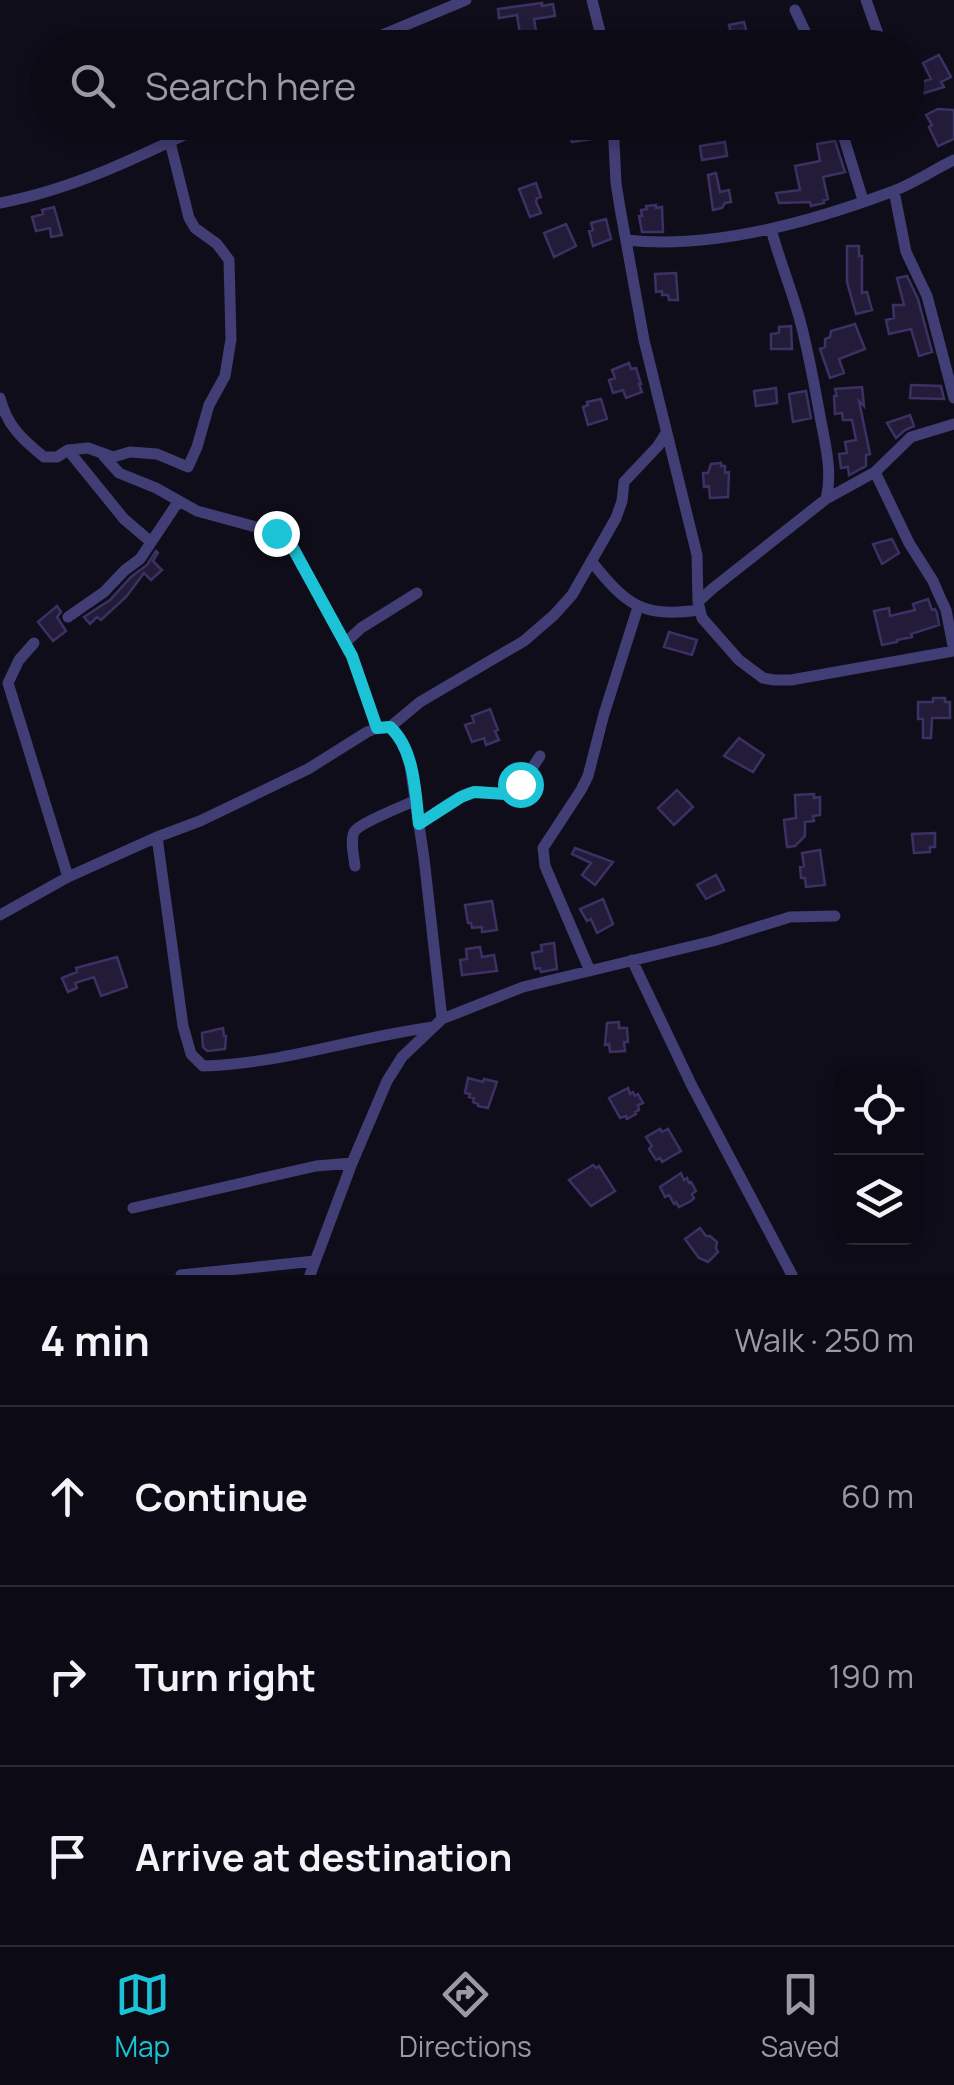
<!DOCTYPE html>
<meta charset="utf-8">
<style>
:root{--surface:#0c0a14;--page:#1a1822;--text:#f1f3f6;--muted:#9a9aa0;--line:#2c2b34;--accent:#1cc3d6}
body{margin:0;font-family:Manrope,sans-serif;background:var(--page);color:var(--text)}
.controls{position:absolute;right:30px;bottom:30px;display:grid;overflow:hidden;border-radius:20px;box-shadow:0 5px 15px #0003}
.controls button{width:90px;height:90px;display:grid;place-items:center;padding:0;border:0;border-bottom:2px solid var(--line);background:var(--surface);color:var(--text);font:50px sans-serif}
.stop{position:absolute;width:30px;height:30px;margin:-22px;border:8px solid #1cc3d6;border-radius:50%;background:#fff}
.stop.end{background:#1cc3d6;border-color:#fff;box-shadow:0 2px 10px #0008}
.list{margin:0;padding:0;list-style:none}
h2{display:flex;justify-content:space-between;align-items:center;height:130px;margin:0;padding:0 40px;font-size:42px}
h2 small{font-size:32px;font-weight:400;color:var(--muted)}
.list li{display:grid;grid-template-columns:65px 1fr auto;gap:30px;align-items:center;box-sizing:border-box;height:180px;padding:0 40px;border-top:2px solid var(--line)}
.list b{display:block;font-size:38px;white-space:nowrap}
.list em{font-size:32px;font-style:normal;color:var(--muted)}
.icon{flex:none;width:55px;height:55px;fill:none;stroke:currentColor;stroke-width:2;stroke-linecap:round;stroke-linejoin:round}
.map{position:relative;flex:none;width:954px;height:1275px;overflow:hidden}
.search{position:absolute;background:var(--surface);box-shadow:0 5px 15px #0003;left:30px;right:30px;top:30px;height:110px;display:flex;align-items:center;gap:25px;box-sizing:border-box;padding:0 35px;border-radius:55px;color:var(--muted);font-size:38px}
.sheet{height:670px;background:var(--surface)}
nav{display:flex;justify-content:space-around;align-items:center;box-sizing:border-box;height:140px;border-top:2px solid var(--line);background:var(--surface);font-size:28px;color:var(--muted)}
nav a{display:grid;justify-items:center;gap:5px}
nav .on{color:var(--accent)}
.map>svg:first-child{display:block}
</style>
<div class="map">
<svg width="954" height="1275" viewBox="0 0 954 1275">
<rect width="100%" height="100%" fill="#100d1b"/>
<path fill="#221c39" stroke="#3b3162" stroke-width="2.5" d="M542,3V6L553,4L555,16L534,19L536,31L520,34L517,15L499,18L498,9Z
M744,22L750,45L739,48L736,37L732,38L729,25Z
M939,55L951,77L941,82L944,87L918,95L915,84L931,79L923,63Z
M938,109L954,110V139L938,146L929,127L932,125L926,115Z
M572,122H590L592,139L572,142L566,126Z
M835,141L845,172L823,177L828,199L824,200V203L811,206L810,202L779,203L776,193L800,190L795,166L820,161L817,144Z
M725,142L727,156L702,160L700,146Z
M716,173L720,192L729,190L731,202L725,203L722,208L713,210L708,175Z
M536,183L541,197L537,198L536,202L541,213L530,217L519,189Z
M656,205V208L662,207L663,232H642L639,216H642L641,210L647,209L646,206Z
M54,207L62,235L51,237L50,228L36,231L32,217L43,214L42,210Z
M606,219L611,239L593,246L589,231L593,230L591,223Z
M566,224L576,246L554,257L544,233Z
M847,246H859V256H862V293L867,292L872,310L856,314L847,282Z
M676,273L678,300H669L668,295H662V291L656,292L655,274Z
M907,276L918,299L932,352L919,356L911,329L889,334L886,320L894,318L893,305H904L897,278Z
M855,324L865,349L839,359L844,373L830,378L820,349L825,347V339L830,337L831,331Z
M791,326L792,349H771V334L779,333V327Z
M629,363L631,369L636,368L641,384H639L642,392L626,398L623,390L613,393L609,380L615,378L612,370Z
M911,385L941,386L944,399L910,398Z
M862,387L864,406L859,401L870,454L866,455V466L849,475L848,467L841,468L839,454L847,453L845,442L856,440L852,420H843L842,413L835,414L834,396H837L835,389Z
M776,388L777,403L756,406L754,391Z
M806,391L811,418L793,422L789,394Z
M601,399L607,419L588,425L583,407L588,405L587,402Z
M910,415L914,426L905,430L896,438L887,423Z
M721,463V466H725V473L729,472L728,497L710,498L709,486L704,487L703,473H708L711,464Z
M892,539L899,553L882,564L873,544Z
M156,551L158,553L153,561L162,570L151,580L144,573L126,597L101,620L97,617L90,624L84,617L110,600L131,577L147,565Z
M928,599L932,610L935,609L937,613L939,625L911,634L912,637L897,640V642L882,645L874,611L889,608L890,616L915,610L913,604Z
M57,606L61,612L57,617L66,631L53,641L38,622Z
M669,632L697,640L692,655L664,647Z
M933,698H945V702H950V718H932L931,738H923V719H918V702H933Z
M490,709L498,730L495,731L499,740L486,745L484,738L472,742L465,725L474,722L472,716Z
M739,738L764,755L753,772L724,756Z
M677,790L693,807L674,825L658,808Z
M814,794V798L820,797V815L813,816L814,821L805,822V836L795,846L787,847L784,820L796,818L795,795Z
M935,833V847H930V852L914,853L912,834Z
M575,848L613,862L595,885L582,875L591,863L572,854Z
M820,850L825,885L806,887L805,878H801L800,867L804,866L802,853Z
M716,875L724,890L706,899L697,885Z
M603,899L613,924L597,933L591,919L587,921L580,909Z
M492,901L497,930L482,932V927L472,928L471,923H468L465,905Z
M554,943L557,969L541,972L540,968L535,969L532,953L542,951L541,945Z
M480,947L482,957L494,955L497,971L462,975L460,960L467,959L466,949Z
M117,957L127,987L101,996L94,977L75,983L77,988L68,992L62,978L77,972L76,968Z
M619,1022V1028H627L628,1042H624L625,1051L610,1052L609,1044L605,1045L607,1023Z
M223,1028L224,1036H226L225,1049L207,1051L203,1047L202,1033Z
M468,1078L483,1082L484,1079L497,1082L488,1108L478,1106V1104L473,1102L474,1098L469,1097L470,1094L465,1093Z
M628,1088L630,1094L633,1092L635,1096L638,1094L643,1103L638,1105L639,1110L635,1112L636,1114L627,1119L626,1116L620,1118L609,1098Z
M660,1129L662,1132L668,1129L681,1151L662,1162L660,1158L656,1160L649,1149L652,1146L646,1137Z
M593,1165L596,1168L599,1166L615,1191L591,1206L569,1180Z
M681,1173L684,1180L687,1178L689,1183L691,1182L696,1191L692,1194L694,1198L691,1201L679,1207L676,1202L674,1204L669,1195L665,1197L660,1187Z
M700,1228L706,1236H710L717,1242L716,1248L718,1252L708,1262L699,1258L685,1239Z"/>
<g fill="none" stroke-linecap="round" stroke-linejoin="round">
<path stroke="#403e74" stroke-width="11" d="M592,0L604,48
M866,0L883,48
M795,10L813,48
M351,48L466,0
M613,122L616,183L620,208L644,340L697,555L698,602L702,618L739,660L763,678L774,680H791L954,651L946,610L939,595L933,581L909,543L875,472
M839,122L863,200
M894,191L906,252L927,296L954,398
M0,203C75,189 143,155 211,122
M771,229C779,259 791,288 799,317C808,349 814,383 820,416C825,444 833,471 826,499
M626,240C712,250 811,222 891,192C913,184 933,170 954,160
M0,398C7,426 23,440 44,457H57L68,450L88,448L113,457L130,452L157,454L188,467L197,447L209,405L225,376L231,339L229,260L217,244L195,228L189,218L170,142
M68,450L124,519L151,542
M103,455L119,473L156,488L197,511L267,530L289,542L352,656L377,728
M591,561C626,604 640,618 699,610
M698,602L712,589L826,499L875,472L911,437L954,424
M68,617L104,592L125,570L140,559L178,502
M34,643L19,660L8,683L68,877
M345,643L361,628L417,593
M390,727L420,702L524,641L554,615L572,595L616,518L622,501L624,482L658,446L666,433
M419,824C434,814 451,800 468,793C481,789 488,794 500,794C519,794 531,769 540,756
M157,837L183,1026L191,1054L203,1066C282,1064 356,1037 433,1027
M355,866C354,857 350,841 354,832C359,823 404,806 416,800
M0,915L68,877L157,837L200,821L308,769L367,732L377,728L390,727L403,743L410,766L424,858L442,1019
M632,960L692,1086L792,1275
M590,971L545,866L543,848L581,790L588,776L604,714L638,607
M133,1208L316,1166L352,1163
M181,1275L315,1261
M310,1275L352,1163L387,1081L402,1057L442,1019L523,987L713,941L790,917L835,916"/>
</g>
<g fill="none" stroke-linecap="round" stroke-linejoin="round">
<path stroke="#1cc3d6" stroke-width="12" d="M276,533L289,542L294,550L352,656L377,728L390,727C415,750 415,792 419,824L461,797L474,792L506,794L520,784"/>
</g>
</svg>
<div class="controls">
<button><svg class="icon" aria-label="locate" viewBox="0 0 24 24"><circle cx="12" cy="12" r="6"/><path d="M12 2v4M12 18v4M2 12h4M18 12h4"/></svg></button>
<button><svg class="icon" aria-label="layers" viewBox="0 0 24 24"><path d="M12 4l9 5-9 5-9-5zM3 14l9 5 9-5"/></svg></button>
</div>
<div class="stop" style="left:520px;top:784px"></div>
<div class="stop end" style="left:276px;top:533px"></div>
<div class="search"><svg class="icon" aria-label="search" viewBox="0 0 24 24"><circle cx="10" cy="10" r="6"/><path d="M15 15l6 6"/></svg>Search here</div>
</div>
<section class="sheet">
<h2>4 min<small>Walk · 250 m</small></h2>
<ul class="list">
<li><svg class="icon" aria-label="ahead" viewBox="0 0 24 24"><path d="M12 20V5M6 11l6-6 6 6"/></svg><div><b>Continue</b></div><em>60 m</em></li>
<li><svg class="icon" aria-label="right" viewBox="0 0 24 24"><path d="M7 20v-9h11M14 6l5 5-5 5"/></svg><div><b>Turn right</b></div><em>190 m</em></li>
<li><svg class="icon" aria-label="arrive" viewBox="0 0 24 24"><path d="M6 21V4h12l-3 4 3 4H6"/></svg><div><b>Arrive at destination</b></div></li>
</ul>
</section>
<nav>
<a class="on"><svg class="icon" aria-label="map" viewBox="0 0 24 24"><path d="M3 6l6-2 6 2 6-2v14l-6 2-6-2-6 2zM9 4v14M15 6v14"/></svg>Map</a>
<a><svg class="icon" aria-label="directions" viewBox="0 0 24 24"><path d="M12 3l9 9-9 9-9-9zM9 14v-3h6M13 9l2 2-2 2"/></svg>Directions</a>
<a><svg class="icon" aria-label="saved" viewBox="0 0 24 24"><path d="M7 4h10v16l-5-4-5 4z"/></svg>Saved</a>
</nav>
